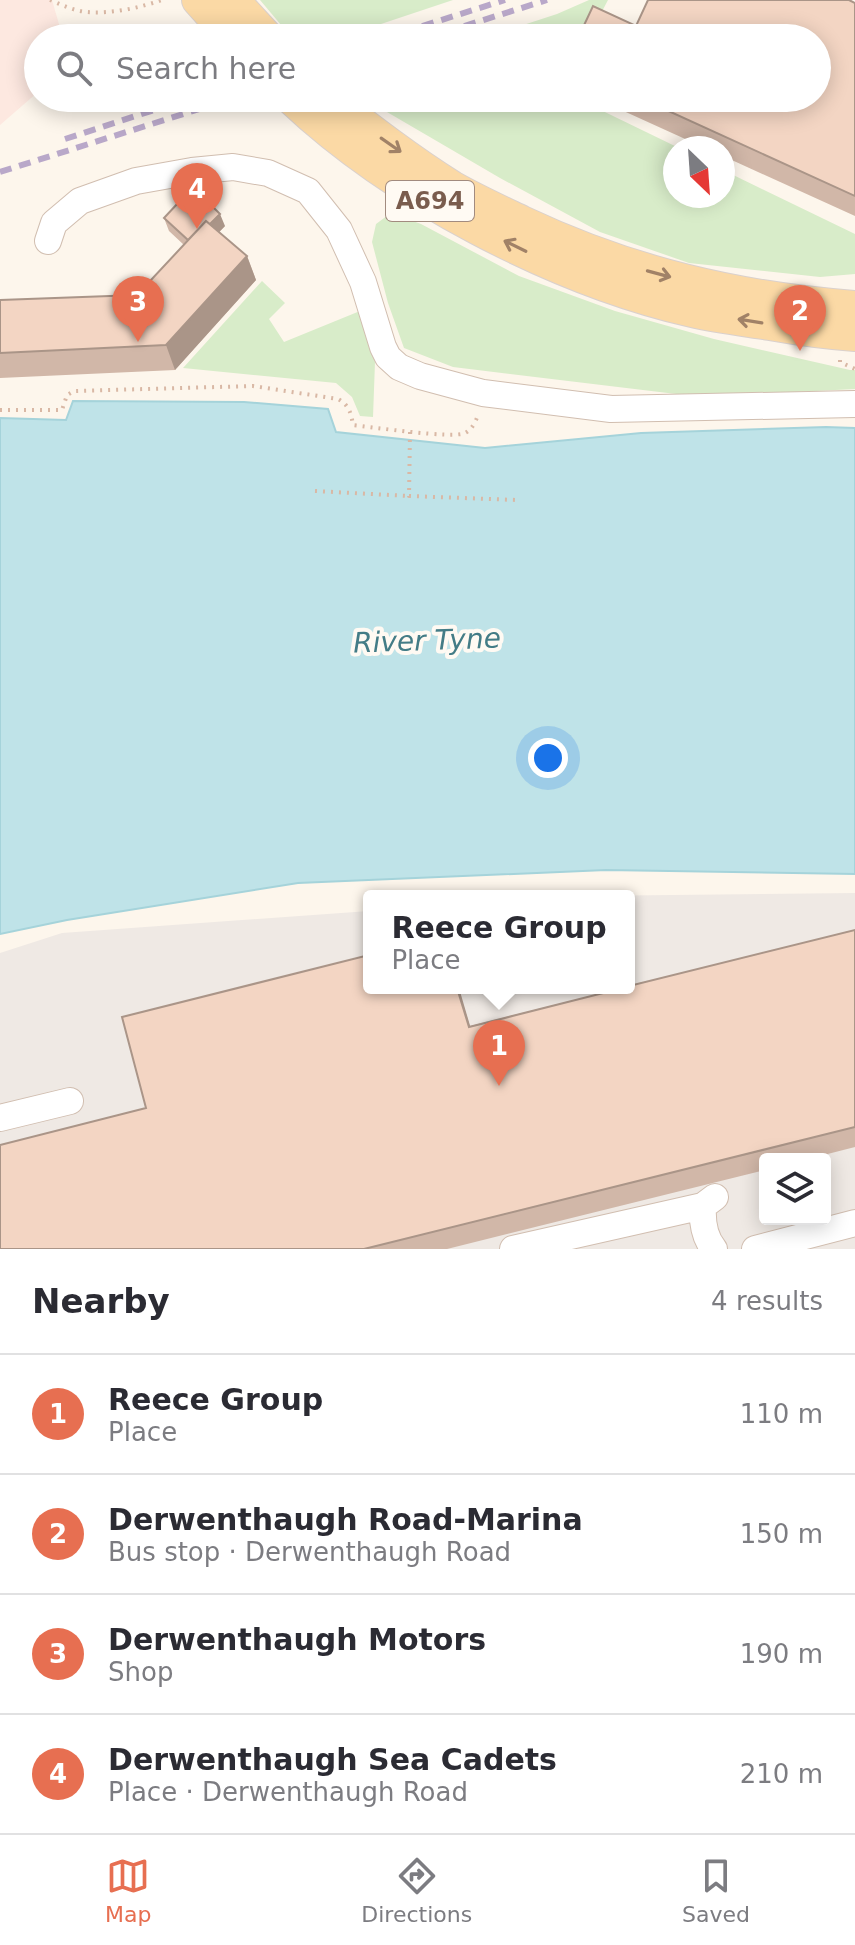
<!DOCTYPE html>
<meta charset="utf-8">
<style>
:root{--surface:#fff;--page:#f2f2f3;--text:#2b2b33;--muted:#7c7c81;--line:#e1e1e2;--accent:#e76f51}
body{margin:0;font-family:"DejaVu Sans",sans-serif;background:var(--page);color:var(--text)}
.controls{position:absolute;right:24px;bottom:24px;display:grid;overflow:hidden;border-radius:8px;box-shadow:0 4px 20px #0003}
.controls button{width:72px;height:72px;display:grid;place-items:center;padding:0;border:0;border-bottom:2px solid var(--line);background:var(--surface);color:var(--text);font:40px sans-serif}
.compass{position:absolute;left:663px;top:136px;width:72px;height:72px;border-radius:50%;background:var(--surface);box-shadow:0 4px 20px #0003;rotate:155deg}
.you{position:absolute;left:548px;top:758px;width:28px;height:28px;margin:-20px;border:6px solid #fff;border-radius:50%;background:#1a73e8;box-shadow:0 0 0 12px #1a73e833}
.badge{display:grid;place-items:center;width:52px;height:52px;border-radius:50%;background:var(--accent);color:#fff;font-size:26px;font-weight:700}
.pin{position:absolute;translate:-50% -66px;filter:drop-shadow(0 2px 4px #0008)}
.pin::after{content:'';position:absolute;top:42px;width:28px;height:24px;background:inherit;clip-path:polygon(0 0,100% 0,50% 100%)}
.popup{position:absolute;left:363px;top:890px;width:272px;height:104px;box-sizing:border-box;display:grid;place-content:center;border-radius:8px;background:var(--surface);filter:drop-shadow(0 2px 6px #0005);font-size:26px;white-space:nowrap;color:var(--muted)}
.popup b{font-size:30px;color:var(--text)}
.popup::after{content:'';position:absolute;left:50%;top:100%;margin-left:-16px;border:16px solid transparent;border-top-color:var(--surface)}
.list{margin:0;padding:0;list-style:none}
h2{display:flex;justify-content:space-between;align-items:center;height:104px;margin:0;padding:0 32px;font-size:34px}
h2 small{font-size:26px;font-weight:400;color:var(--muted)}
.list li{display:grid;grid-template-columns:52px 1fr auto;gap:24px;align-items:center;box-sizing:border-box;height:120px;padding:0 32px;border-top:2px solid var(--line)}
.list b{display:block;font-size:30px;white-space:nowrap}
.list p{margin:0;font-size:26px;white-space:nowrap;color:var(--muted)}
.list em{font-size:26px;font-style:normal;color:var(--muted)}
.icon{flex:none;width:44px;height:44px;fill:none;stroke:currentColor;stroke-width:2;stroke-linecap:round;stroke-linejoin:round}
.map{position:relative;flex:none;width:855px;height:1249px;overflow:hidden}
.search{position:absolute;background:var(--surface);box-shadow:0 4px 20px #0003;left:24px;right:24px;top:24px;height:88px;display:flex;align-items:center;gap:20px;box-sizing:border-box;padding:0 28px;border-radius:44px;color:var(--muted);font-size:30px}
.sheet{height:584px;background:var(--surface)}
nav{display:flex;justify-content:space-around;align-items:center;box-sizing:border-box;height:112px;border-top:2px solid var(--line);background:var(--surface);font-size:22px;color:var(--muted)}
nav a{display:grid;justify-items:center;gap:4px}
nav .on{color:var(--accent)}
.map>svg:first-child{display:block}
</style>
<div class="map">
<svg width="855" height="1249" viewBox="0 0 855 1249">
<rect width="100%" height="100%" fill="#fdf6ec"/>
<path fill="#fde8e0" d="M0,0H52L63,38H38V92L0,125Z"/>
<path fill="#efe9e4" fill-rule="evenodd" d="M855,893V1249H0V953L62,933L369,911V988H629V896H581ZM765,1159H825V1219H765Z"/>
<path fill="#d8ecc9" d="M260,0H453L339,38H292Z
M589,0H608L588,38H483L557,14Z
M363,98H576L679,148H675V196H723V170L855,234V274L820,277L689,263L600,232L500,178Z
M391,213L421,224L519,276L615,311L714,339L850,370H855V389L701,397L453,367L404,348L388,303L372,242L376,224Z
M262,281L285,303L269,319L284,342L360,311L375,362L373,417L360,416L352,397L336,383L183,368Z"/>
<path fill="#bfe3e8" stroke="#a5d3da" stroke-width="2" d="M73,401L244,402L328,409L336,432L485,448L641,433L826,427L855,428V874L606,870L298,883L67,920L0,934V418L66,420Z"/>
<g fill="none" stroke-linecap="round" stroke-linejoin="round">
<g stroke="#d1beb0" stroke-width="28">
<path id="minor" d="M48,241L54,223L80,201L136,181L192,171L233,167L268,173L308,191L339,230L363,282L383,347L388,357L399,367L420,376L483,393L611,409L855,404
M0,1118L70,1101
M513,1249L703,1206
M714,1249C704,1237 702,1221 703,1206L715,1197
M755,1249L855,1223"/>
</g>
<g stroke="#dad1cd" stroke-width="34">
<path id="major" d="M198,0L232,38
M233,0L268,38
M291,98C394,195 554,279 692,311C718,317 744,320 770,324C798,329 827,333 855,335
M329,98C369,129 409,160 452,187C475,200 499,211 522,222C630,273 737,298 855,307"/>
</g>
<path stroke="#d9b8a5" stroke-width="4" stroke-dasharray="2 6" stroke-linecap="butt" d="M50,0C62,5 74,11 87,12C111,14 139,8 162,0
M840,360V362L855,369
M0,410H62L67,395L74,391L253,386L338,399C349,405 351,413 353,425C372,427 452,439 465,433C473,429 476,420 479,413
M410,432L409,496L517,500
M315,491L409,496"/>
<use href="#minor" stroke="#fff" stroke-width="26"/>
<use href="#major" stroke="#fbd9a5" stroke-width="32"/>
<path stroke="#b9a8c9" stroke-width="6" stroke-dasharray="12 8" stroke-linecap="butt" d="M384,38L505,0
M426,38L547,0
M65,139L191,98
M0,172L234,98"/>
</g>
<path fill="#d1b7a8" d="M855,3V216L723,156V148H705L595,98H817L636,26Z
M164,218L225,226L219,232L247,256L256,280L175,370L0,378V300L137,295L184,245L169,231Z
M855,930V1147L808,1159H765V1170L447,1249H0L470,1026Z"/>
<path fill="#aa9588" d="M220,214L225,226L196,256L192,244Z
M247,256L256,280L175,370L166,345Z
M457,988H459L476,1046L469,1027Z"/>
<path fill="#f3d5c3" stroke="#aa9588" stroke-width="2" d="M648,0H849L855,3V196L640,98H817V38H578L593,6L636,26Z
M193,187L220,214L210,224L206,221L188,240L164,218Z
M206,221L247,256L166,345L0,353V300L137,295Z
M855,930V1127L364,1249H0V1145L146,1108L122,1017L369,955V988H457L469,1027L623,988H629V986Z"/>
<defs><path id="oneway-shaft" d="M-6 0H5M1.5-3L5.5 0L1.5 3" fill="none" stroke-width="1.6" stroke-linecap="round" stroke-linejoin="round" transform="scale(2)"/></defs>
<g stroke="#a18267">
<use href="#oneway-shaft" transform="translate(391 145) rotate(35)"/>
<use href="#oneway-shaft" transform="translate(515 246) rotate(-154)"/>
<use href="#oneway-shaft" transform="translate(659 274) rotate(15)"/>
<use href="#oneway-shaft" transform="translate(750 321) rotate(-171)"/>
</g>
<g text-anchor="middle" stroke-width="8" stroke-linejoin="round" paint-order="stroke">
<rect fill="#fffaf3" stroke="#a28b7f" stroke-width="2" x="386" y="181" width="88" height="40" rx="6"/>
<g font-size="24" font-weight="bold" fill="#7a5c4d">
<text x="430" y="209">A694</text>
</g>
<g font-size="28" font-style="italic" fill="#437c86" stroke="#fffaf3">
<text transform="translate(427 640) rotate(-2)" y="10">River Tyne</text>
</g>
</g>
</svg>
<div class="controls">
<button><svg class="icon" aria-label="layers" viewBox="0 0 24 24"><path d="M12 4l9 5-9 5-9-5zM3 14l9 5 9-5"/></svg></button>
</div>
<svg class="compass" viewBox="-18 -18 36 36"><path d="M0-13l5 13h-10z" fill="#e53935"/><path d="M0 13l5-13h-10z" fill="#7c7c81"/></svg>
<div class="you"></div>
<div class="pin badge" style="left:499px;top:1086px">1</div>
<div class="popup"><b>Reece Group</b>Place</div>
<div class="pin badge" style="left:800px;top:351px">2</div>
<div class="pin badge" style="left:138px;top:342px">3</div>
<div class="pin badge" style="left:197px;top:229px">4</div>
<div class="search"><svg class="icon" aria-label="search" viewBox="0 0 24 24"><circle cx="10" cy="10" r="6"/><path d="M15 15l6 6"/></svg>Search here</div>
</div>
<section class="sheet">
<h2>Nearby<small>4 results</small></h2>
<ul class="list">
<li><span class="badge">1</span><div><b>Reece Group</b><p>Place</p></div><em>110 m</em></li>
<li><span class="badge">2</span><div><b>Derwenthaugh Road-Marina</b><p>Bus stop · Derwenthaugh Road</p></div><em>150 m</em></li>
<li><span class="badge">3</span><div><b>Derwenthaugh Motors</b><p>Shop</p></div><em>190 m</em></li>
<li><span class="badge">4</span><div><b>Derwenthaugh Sea Cadets</b><p>Place · Derwenthaugh Road</p></div><em>210 m</em></li>
</ul>
</section>
<nav>
<a class="on"><svg class="icon" aria-label="map" viewBox="0 0 24 24"><path d="M3 6l6-2 6 2 6-2v14l-6 2-6-2-6 2zM9 4v14M15 6v14"/></svg>Map</a>
<a><svg class="icon" aria-label="directions" viewBox="0 0 24 24"><path d="M12 3l9 9-9 9-9-9zM9 14v-3h6M13 9l2 2-2 2"/></svg>Directions</a>
<a><svg class="icon" aria-label="saved" viewBox="0 0 24 24"><path d="M7 4h10v16l-5-4-5 4z"/></svg>Saved</a>
</nav>
